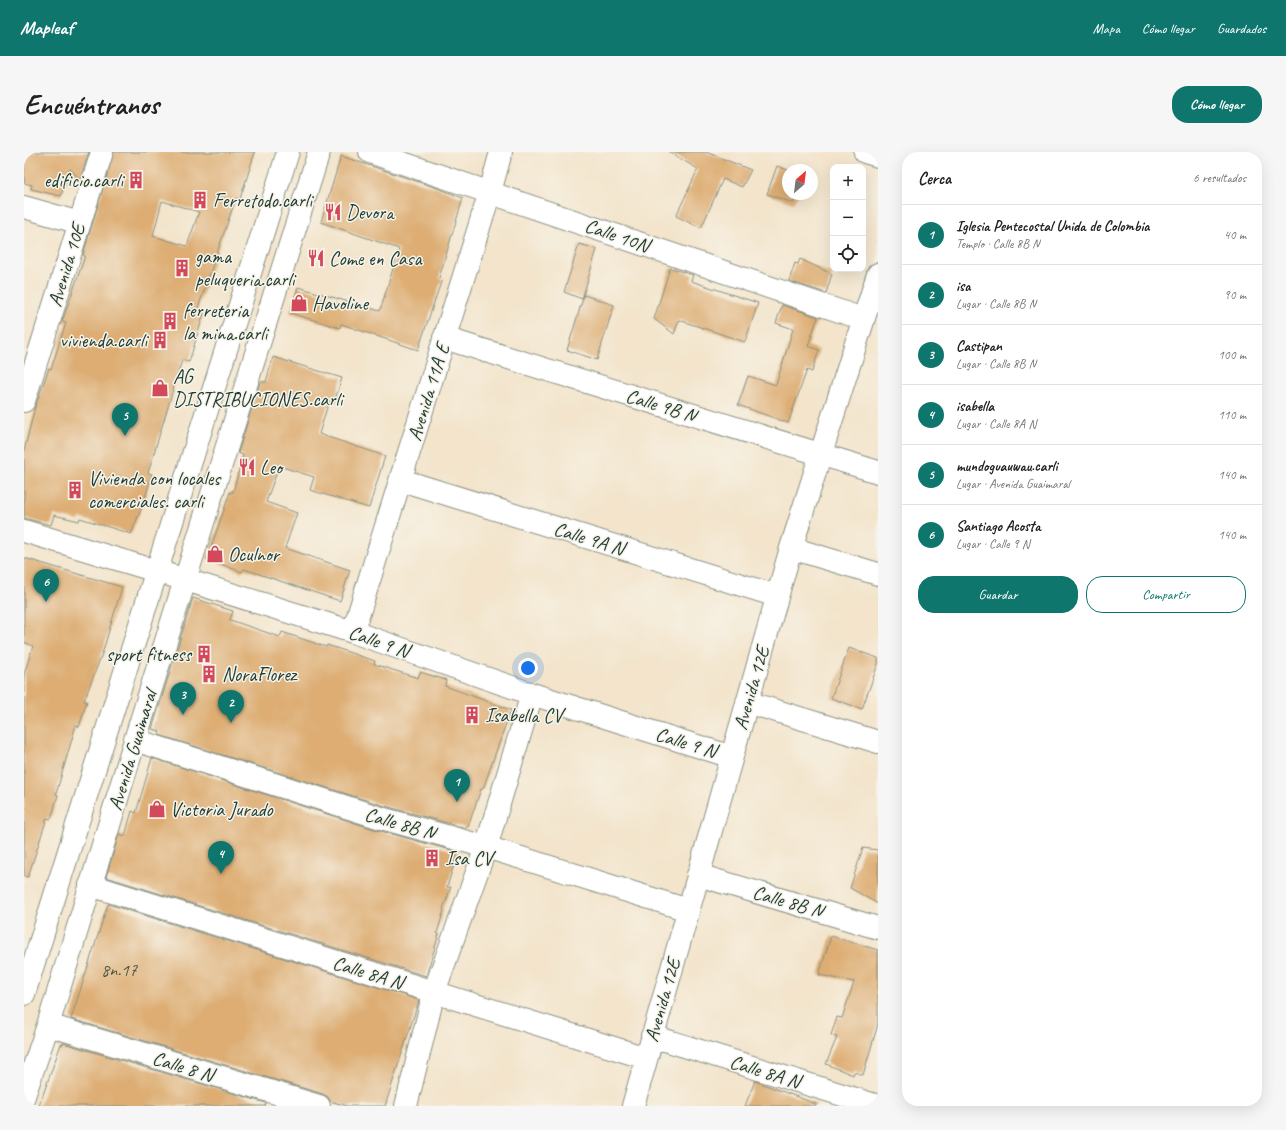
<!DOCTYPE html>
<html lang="es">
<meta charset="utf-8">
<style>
:root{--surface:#fff;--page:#f6f6f6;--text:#222;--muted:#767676;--line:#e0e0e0;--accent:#0f766e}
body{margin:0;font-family:Caveat,sans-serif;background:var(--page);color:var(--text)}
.controls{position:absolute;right:12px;top:12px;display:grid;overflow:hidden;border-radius:8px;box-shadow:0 4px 16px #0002}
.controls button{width:36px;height:36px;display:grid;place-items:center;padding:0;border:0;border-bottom:1px solid var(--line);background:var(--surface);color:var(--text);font:20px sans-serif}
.compass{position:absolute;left:758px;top:12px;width:36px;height:36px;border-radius:50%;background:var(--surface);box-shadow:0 4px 16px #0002;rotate:28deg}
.you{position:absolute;left:504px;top:516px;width:14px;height:14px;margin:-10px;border:3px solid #fff;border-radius:50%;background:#1a73e8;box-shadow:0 0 0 6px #1a73e833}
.badge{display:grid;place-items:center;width:26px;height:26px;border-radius:50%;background:var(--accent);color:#fff;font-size:13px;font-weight:700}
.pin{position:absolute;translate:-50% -33px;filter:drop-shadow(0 1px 2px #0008)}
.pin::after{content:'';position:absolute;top:21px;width:14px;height:12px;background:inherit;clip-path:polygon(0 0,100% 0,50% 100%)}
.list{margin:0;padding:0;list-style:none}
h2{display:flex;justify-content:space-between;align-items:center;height:52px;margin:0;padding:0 16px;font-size:17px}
h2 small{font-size:13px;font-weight:400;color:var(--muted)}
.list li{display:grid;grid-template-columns:26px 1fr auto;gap:12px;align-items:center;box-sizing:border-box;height:60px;padding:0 16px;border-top:1px solid var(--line)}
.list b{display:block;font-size:15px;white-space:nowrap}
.list p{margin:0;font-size:13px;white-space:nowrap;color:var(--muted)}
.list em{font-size:13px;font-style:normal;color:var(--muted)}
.actions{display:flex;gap:8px;padding:12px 16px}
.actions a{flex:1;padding:9px 0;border:1px solid var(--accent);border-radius:16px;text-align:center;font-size:14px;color:var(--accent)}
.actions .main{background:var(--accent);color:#fff}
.icon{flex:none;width:22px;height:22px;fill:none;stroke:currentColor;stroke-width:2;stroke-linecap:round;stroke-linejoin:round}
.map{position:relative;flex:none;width:854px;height:954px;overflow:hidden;border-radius:16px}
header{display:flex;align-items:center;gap:24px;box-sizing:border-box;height:56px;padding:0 20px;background:var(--accent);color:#fff}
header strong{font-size:19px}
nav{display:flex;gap:22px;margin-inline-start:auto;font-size:14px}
.intro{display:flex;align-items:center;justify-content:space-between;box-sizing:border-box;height:96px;padding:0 24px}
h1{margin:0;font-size:28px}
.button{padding:10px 18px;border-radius:16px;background:var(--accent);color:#fff;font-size:14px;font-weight:700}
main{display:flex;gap:24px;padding:0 24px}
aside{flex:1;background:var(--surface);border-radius:16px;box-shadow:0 4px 16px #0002}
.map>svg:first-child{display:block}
</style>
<header>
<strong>Mapleaf</strong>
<nav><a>Mapa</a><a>Cómo llegar</a><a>Guardados</a></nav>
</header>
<div class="intro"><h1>Encuéntranos</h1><a class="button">Cómo llegar</a></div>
<main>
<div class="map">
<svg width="854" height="954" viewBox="0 0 854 954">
<rect width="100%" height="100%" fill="#f7f3e8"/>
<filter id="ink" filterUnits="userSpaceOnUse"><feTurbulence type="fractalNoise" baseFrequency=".025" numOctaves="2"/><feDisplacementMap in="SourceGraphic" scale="8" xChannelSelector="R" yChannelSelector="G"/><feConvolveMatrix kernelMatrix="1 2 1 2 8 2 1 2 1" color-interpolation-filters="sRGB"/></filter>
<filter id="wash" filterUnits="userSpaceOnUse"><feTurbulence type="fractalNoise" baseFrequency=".012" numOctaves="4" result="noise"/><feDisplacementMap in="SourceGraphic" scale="16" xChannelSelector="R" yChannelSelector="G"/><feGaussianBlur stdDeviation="0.9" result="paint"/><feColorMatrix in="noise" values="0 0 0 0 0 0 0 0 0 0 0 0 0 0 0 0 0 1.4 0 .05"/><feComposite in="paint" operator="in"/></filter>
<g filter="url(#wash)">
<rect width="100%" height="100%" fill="#f3e4cb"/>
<g id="blocks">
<path fill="#ddad73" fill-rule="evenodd" d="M0,0H65L56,27L46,17L37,44L7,37L8,33L0,31Z
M90,0H231L216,47L212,46L173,159L180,161L165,210L158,208L124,321L128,322L120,350L107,382L56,366L55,369L30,363L27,373L0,366V299L11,255L25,216L27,217L42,171L38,170L61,104L59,103ZM138,49L175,60L163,94L129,84Z
M645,0H682L727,18L718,35L699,27L677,76L652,64L674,17Z
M317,4L416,37L439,46L415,126L418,127L394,198L317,172L316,176L266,161L274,135L356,159L375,97L297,70Z
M753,14L764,18V42H775L769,51L743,42Z
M555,92L573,97L558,147L540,140Z
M776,107L808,122L802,141L765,129L771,111L774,112Z
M646,116L669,123L667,129L734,151L721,190L655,168L650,182L630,167Z
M560,143L590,153L573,208L543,198Z
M758,153L794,165L784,194L795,198L788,220L783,218L764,271L714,253L724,224L752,233L769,177L752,171Z
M249,205L318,226L310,251L305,249L295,282L361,304L345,356L286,338L290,325L255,314L242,350L273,361L261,396L326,418L316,449L220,417L218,420L183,407L206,340H209L219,303L214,301L236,230H242Z
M0,406L98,435L79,499L60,549H63L55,575L52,573L32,642L34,643L27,667L23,666L4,725L0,724V522L9,494L0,490Z
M169,446L209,459L206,468L256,485L258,480L302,495L303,493L351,509L350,512L394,526L396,520L422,528L421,534L487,558L469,608L459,637H457L444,675L443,674L442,676L361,654L135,583L136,579L128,577Z
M825,496L854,506V512L838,557L807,546Z
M128,606L353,678L434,700L423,735H427L419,757L420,758L413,781L415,782L402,824L82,725L95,682L101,684L108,659L112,661Z
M839,696L854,698V752L826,736Z
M84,752L395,848L361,954H323L306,949L304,945L299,942L47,867Z
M807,784L854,798V872L839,923L830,920L829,923L802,912L813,885L807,883L813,865L818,866L830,830L795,823Z
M39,891L242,951L241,954H15L37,892L39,893Z
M731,929L792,952V954H721Z"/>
</g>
</g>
<g filter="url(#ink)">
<use href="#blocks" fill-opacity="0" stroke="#899080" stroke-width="1"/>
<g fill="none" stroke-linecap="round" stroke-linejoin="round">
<g stroke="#899080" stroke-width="24">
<path id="minor" d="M346,0L839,167
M841,0L854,4
M0,55L56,71
M420,186L854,320
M0,249L78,0
M377,328L753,444
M0,379L162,428L329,480L508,542L708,605
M767,396L854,422
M329,480L466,40L477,0
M723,550L854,590
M111,588L357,666L462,695L664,758
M674,723L854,776
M66,733L622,906
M628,884L854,954
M382,954L410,840L462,695L508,542
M609,954L767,396L854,122"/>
</g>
<g stroke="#899080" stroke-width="24">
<path id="tertiary" d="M0,842L264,0
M24,873L295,954
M0,944L24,873L111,588L295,0"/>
</g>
<use href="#minor" stroke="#fff" stroke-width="22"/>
<use href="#tertiary" stroke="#fff" stroke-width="22"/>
</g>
</g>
<defs>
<g id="building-bare" transform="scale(1.38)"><path d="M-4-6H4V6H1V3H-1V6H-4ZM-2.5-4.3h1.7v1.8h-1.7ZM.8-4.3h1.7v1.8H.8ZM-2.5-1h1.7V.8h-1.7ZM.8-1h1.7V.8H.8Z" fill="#d1495b" stroke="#f7f3e8" stroke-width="2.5" paint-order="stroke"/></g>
<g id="restaurant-bare" transform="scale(1.38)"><path d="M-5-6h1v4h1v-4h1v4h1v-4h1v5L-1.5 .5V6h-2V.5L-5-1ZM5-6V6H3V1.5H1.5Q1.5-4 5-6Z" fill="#d1495b" stroke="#f7f3e8" stroke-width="2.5" paint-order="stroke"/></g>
<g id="shop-bare" transform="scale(1.38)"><path d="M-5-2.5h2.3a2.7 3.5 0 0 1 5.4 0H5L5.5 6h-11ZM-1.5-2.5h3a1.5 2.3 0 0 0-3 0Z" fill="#d1495b" stroke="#f7f3e8" stroke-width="2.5" paint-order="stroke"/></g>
</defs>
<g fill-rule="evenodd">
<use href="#building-bare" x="112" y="28"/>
<use href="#building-bare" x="176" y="48"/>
<use href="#restaurant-bare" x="309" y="60"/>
<use href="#restaurant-bare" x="292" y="106"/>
<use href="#building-bare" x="158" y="116"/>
<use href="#shop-bare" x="275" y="151"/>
<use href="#building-bare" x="146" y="169"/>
<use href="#building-bare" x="136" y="188"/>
<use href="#shop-bare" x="136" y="236"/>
<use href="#restaurant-bare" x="223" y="315"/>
<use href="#building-bare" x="51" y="338"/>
<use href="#shop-bare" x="191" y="402"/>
<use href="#building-bare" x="180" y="502"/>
<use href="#building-bare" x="185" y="522"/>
<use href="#building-bare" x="448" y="563"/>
<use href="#shop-bare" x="133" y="657"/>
<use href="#building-bare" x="408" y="706"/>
</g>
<g text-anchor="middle" stroke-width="3" stroke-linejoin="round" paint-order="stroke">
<g font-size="18" fill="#4e5944">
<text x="95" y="824">8n.17</text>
</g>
<g font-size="20" fill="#1f3d34" stroke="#f7f3e8" text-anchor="start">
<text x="99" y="35" text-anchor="end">edificio.carli</text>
<text x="189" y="55">Ferretodo.carli</text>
<text x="322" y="67">Devora</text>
<text x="171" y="111">gama<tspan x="171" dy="23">peluqueria.carli</tspan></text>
<text x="305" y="113">Come en Casa</text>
<text x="288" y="158">Havoline</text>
<text x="159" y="165">ferreteria<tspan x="159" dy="23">la mina.carli</tspan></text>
<text x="123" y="195" text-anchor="end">vivienda.carli</text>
<text x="149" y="231">AG<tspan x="149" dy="23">DISTRIBUCIONES.carli</tspan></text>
<text x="236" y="322">Leo</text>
<text x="64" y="333">Vivienda con locales<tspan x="64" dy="23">comerciales. carli</tspan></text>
<text x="204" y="409">Oculnor</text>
<text x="167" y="509" text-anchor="end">sport fitness</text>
<text x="198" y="529">NoraFlorez</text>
<text x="461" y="570">Isabella CV</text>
<text x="146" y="664">Victoria Jurado</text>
<text x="421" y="713">Isa CV</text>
</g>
<g font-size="20" fill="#1f3d34" stroke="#f7f3e8">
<text transform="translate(593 83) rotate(19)" y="7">Calle 10N</text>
<text transform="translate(42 113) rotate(-73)" y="7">Avenida 10E</text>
<text transform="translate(404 240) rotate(-73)" y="7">Avenida 11A E</text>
<text transform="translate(637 253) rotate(17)" y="7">Calle 9B N</text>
<text transform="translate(565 386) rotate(17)" y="7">Calle 9A N</text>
<text transform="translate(355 489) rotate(19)" y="7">Calle 9 N</text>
<text transform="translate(727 536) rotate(-74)" y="7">Avenida 12E</text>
<text transform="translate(662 590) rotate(17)" y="7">Calle 9 N</text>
<text transform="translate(108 598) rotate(-73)" y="7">Avenida Guaimaral</text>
<text transform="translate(376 671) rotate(16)" y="7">Calle 8B N</text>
<text transform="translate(764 749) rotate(16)" y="7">Calle 8B N</text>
<text transform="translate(344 820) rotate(17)" y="7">Calle 8A N</text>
<text transform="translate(638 848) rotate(-74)" y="7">Avenida 12E</text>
<text transform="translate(159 914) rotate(17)" y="7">Calle 8 N</text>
<text transform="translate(741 919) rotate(17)" y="7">Calle 8A N</text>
</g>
</g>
</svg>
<div class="controls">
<button>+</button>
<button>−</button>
<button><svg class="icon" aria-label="locate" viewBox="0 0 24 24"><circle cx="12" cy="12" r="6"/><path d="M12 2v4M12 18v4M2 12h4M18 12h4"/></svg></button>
</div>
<svg class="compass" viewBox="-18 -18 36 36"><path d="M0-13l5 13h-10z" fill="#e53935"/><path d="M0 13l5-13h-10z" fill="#767676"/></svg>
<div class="you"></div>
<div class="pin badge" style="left:433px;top:650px">1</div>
<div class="pin badge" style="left:207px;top:571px">2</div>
<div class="pin badge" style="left:159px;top:563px">3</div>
<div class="pin badge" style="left:197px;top:722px">4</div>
<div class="pin badge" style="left:101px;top:284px">5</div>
<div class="pin badge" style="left:22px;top:450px">6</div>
</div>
<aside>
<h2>Cerca<small>6 resultados</small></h2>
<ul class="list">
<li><span class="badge">1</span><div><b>Iglesia Pentecostal Unida de Colombia</b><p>Templo · Calle 8B N</p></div><em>40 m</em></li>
<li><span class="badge">2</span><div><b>isa</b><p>Lugar · Calle 8B N</p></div><em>90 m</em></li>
<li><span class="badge">3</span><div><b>Castipan</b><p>Lugar · Calle 8B N</p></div><em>100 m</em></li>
<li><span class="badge">4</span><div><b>isabella</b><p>Lugar · Calle 8A N</p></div><em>110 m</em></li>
<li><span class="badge">5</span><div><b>mundoguauwau.carli</b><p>Lugar · Avenida Guaimaral</p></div><em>140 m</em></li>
<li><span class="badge">6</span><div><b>Santiago Acosta</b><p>Lugar · Calle 9 N</p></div><em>140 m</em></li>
</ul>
<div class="actions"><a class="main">Guardar</a><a>Compartir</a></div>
</aside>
</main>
